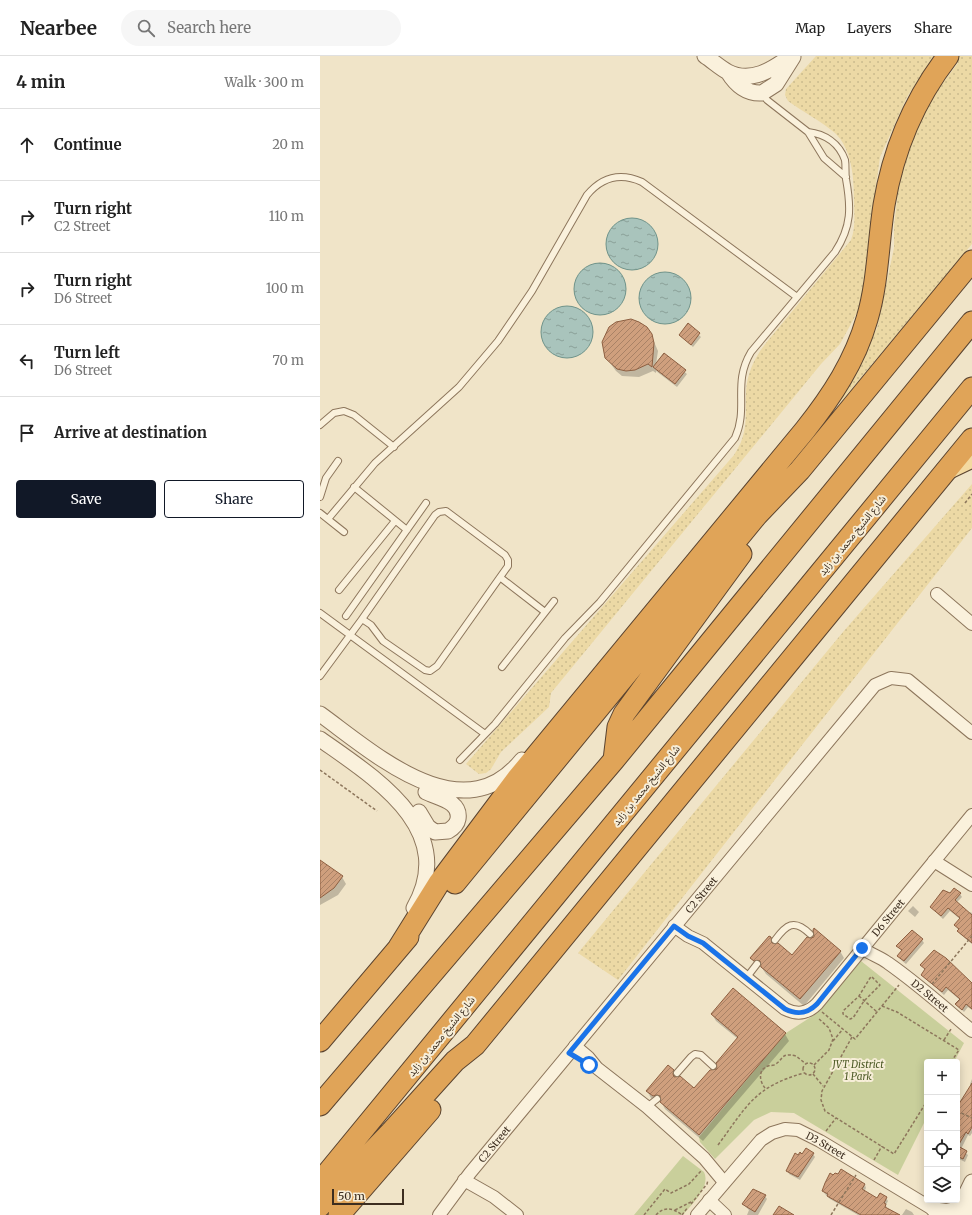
<!DOCTYPE html>
<meta charset="utf-8">
<style>
:root{--surface:#fff;--page:#f6f6f6;--text:#222;--muted:#767676;--line:#e0e0e0;--accent:#111827}
body{margin:0;font-family:Merriweather,"Noto Sans Arabic",serif;background:var(--page);color:var(--text)}
.controls{position:absolute;right:12px;bottom:12px;display:grid;overflow:hidden;border-radius:4px;box-shadow:0 2px 10px #0003}
.controls button{width:36px;height:36px;display:grid;place-items:center;padding:0;border:0;border-bottom:1px solid var(--line);background:var(--surface);color:var(--text);font:20px sans-serif}
.scale{position:absolute;left:12px;bottom:10px;width:72px;box-sizing:border-box;padding-left:4px;border:2px solid #3d2e20;border-top:0;font-size:11px;line-height:14px;white-space:nowrap;color:#3d2e20;-webkit-text-stroke:3px #f7eed8;paint-order:stroke}
.stop{position:absolute;width:12px;height:12px;margin:-9px;border:3px solid #1a73e8;border-radius:50%;background:#fff}
.stop.end{background:#1a73e8;border-color:#fff;box-shadow:0 1px 4px #0008}
.list{margin:0;padding:0;list-style:none}
h2{display:flex;justify-content:space-between;align-items:center;height:52px;margin:0;padding:0 16px;font-size:17px}
h2 small{font-size:13px;font-weight:400;color:var(--muted)}
.list li{display:grid;grid-template-columns:26px 1fr auto;gap:12px;align-items:center;box-sizing:border-box;height:72px;padding:0 16px;border-top:1px solid var(--line)}
.list b{display:block;font-size:15px;white-space:nowrap}
.list p{margin:0;font-size:13px;white-space:nowrap;color:var(--muted)}
.list em{font-size:13px;font-style:normal;color:var(--muted)}
.actions{display:flex;gap:8px;padding:12px 16px}
.actions a{flex:1;padding:9px 0;border:1px solid var(--accent);border-radius:4px;text-align:center;font-size:14px;color:var(--accent)}
.actions .main{background:var(--accent);color:#fff}
.icon{flex:none;width:22px;height:22px;fill:none;stroke:currentColor;stroke-width:2;stroke-linecap:round;stroke-linejoin:round}
.map{position:relative;flex:none;width:652px;height:1159px;overflow:hidden}
header{display:flex;align-items:center;gap:24px;box-sizing:border-box;height:56px;padding:0 20px;background:var(--surface);border-bottom:1px solid var(--line)}
header strong{font-size:19px}
nav{display:flex;gap:22px;margin-inline-start:auto;font-size:14px}
.search{width:280px;height:36px;background:var(--page);display:flex;align-items:center;gap:10px;box-sizing:border-box;padding:0 14px;border-radius:22px;color:var(--muted);font-size:15px}
main{display:flex}
aside{flex:1;background:var(--surface)}
.map>svg:first-child{display:block}
</style>
<header>
<strong>Nearbee</strong>
<div class="search"><svg class="icon" aria-label="search" viewBox="0 0 24 24"><circle cx="10" cy="10" r="6"/><path d="M15 15l6 6"/></svg>Search here</div>
<nav><a>Map</a><a>Layers</a><a>Share</a></nav>
</header>
<main>
<aside>
<h2>4 min<small>Walk · 300 m</small></h2>
<ul class="list">
<li><svg class="icon" aria-label="ahead" viewBox="0 0 24 24"><path d="M12 20V5M6 11l6-6 6 6"/></svg><div><b>Continue</b></div><em>20 m</em></li>
<li><svg class="icon" aria-label="right" viewBox="0 0 24 24"><path d="M7 20v-9h11M14 6l5 5-5 5"/></svg><div><b>Turn right</b><p>C2 Street</p></div><em>110 m</em></li>
<li><svg class="icon" aria-label="right" viewBox="0 0 24 24"><path d="M7 20v-9h11M14 6l5 5-5 5"/></svg><div><b>Turn right</b><p>D6 Street</p></div><em>100 m</em></li>
<li><svg class="icon" aria-label="left" viewBox="0 0 24 24"><path d="M17 20v-9H6M10 6l-5 5 5 5"/></svg><div><b>Turn left</b><p>D6 Street</p></div><em>70 m</em></li>
<li><svg class="icon" aria-label="arrive" viewBox="0 0 24 24"><path d="M6 21V4h12l-3 4 3 4H6"/></svg><div><b>Arrive at destination</b></div></li>
</ul>
<div class="actions"><a class="main">Save</a><a>Share</a></div>
</aside>
<div class="map">
<svg width="652" height="1159" viewBox="0 0 652 1159">
<defs>
<pattern id="sand-dots" width="8" height="8" patternUnits="userSpaceOnUse"><rect width="8" height="8" fill="#ecd9a5"/><path d="M2 2h.1M6 6h.1" fill="none" stroke="#cbbb8e" stroke-width="1.8" stroke-linecap="round"/></pattern>
<pattern id="water-ripples" width="26" height="14" patternUnits="userSpaceOnUse"><rect width="26" height="14" fill="#a9c4bc"/><path d="M2 4q2-2 4 0t4 0M15 11q2-2 4 0t4 0" fill="none" stroke="#8ba098"/></pattern>
<pattern id="building-hatch" width="6" height="6" patternUnits="userSpaceOnUse"><rect width="6" height="6" fill="#cf9f7d"/><path d="M-1 1l2-2M0 6l6-6M5 7l2-2" fill="none" stroke="#a98266"/></pattern>
</defs>
<rect width="100%" height="100%" fill="#f0e4c8"/>
<path fill="#c9cf9b" d="M541,905L644,987L634,1006H607V1061L578,1119L474,1057L451,1056L434,1064L395,1103L380,1086L379,1081L466,977L494,959Z
M363,1100L384,1116C391,1131 372,1148 363,1159H314Z"/>
<path fill="url(#sand-dots)" d="M496,0H614L587,41L560,101L551,165L544,231L538,255L520,288L501,308L231,637L229,651L181,696L171,713L166,717L159,718L146,708L414,399C429,376 425,361 426,336C427,317 435,301 446,287L531,184C536,171 534,157 534,144C534,122 532,93 515,77C501,65 483,56 468,45L465,39L466,33Z
M629,0H652V188L518,349L557,272L574,192V170L579,127L591,87L607,48L638,7Z
M652,428V472L298,924L258,897L523,576Z"/>
<path fill="url(#water-ripples)" stroke="#6f938a" d="M286 188a26 26 0 1 1 52 0a26 26 0 1 1-52 0Z
M254 233a26 26 0 1 1 52 0a26 26 0 1 1-52 0Z
M319 242a26 26 0 1 1 52 0a26 26 0 1 1-52 0Z
M221 276a26 26 0 1 1 52 0a26 26 0 1 1-52 0Z"/>
<path fill="#0003" d="M368,269L381,281L373,291L360,279Z
M331,279L338,295L336,308L344,299L367,318L357,331L336,315V317L333,315L319,321L302,320L296,315L286,301Z
M0,805L22,821L26,828L18,839L0,849Z
M631,838H640L642,841L636,847L649,858L650,856L652,857V888L640,878L636,869L640,863L630,855L623,863L611,851Z
M593,850L599,856L595,861L588,855Z
M451,882L454,888L473,900L520,895L524,902L484,950L446,918L442,912L436,909L431,902Z
M602,884L604,887L586,908L580,903L579,900L582,896L578,890Z
M620,898L652,928V954L648,951L644,956L636,948L640,944L628,934L624,939L602,919L606,914L601,909Z
M392,958L465,978L469,985L383,1085L345,1053L341,1045L338,1047L331,1042L327,1035L353,1015L357,1021L374,1033L398,1014L418,983L396,965Z
M652,1023V1077L650,1080L648,1079L641,1093L648,1099L645,1106L639,1103L638,1106L637,1053L651,1030L650,1028Z
M493,1098L495,1101L480,1124L469,1118L468,1114L479,1100Z
M529,1118L545,1129L546,1132L544,1136L557,1143L566,1142L568,1145L566,1149L567,1153L578,1159H538L510,1143L505,1138L503,1135L514,1121Z
M445,1140L447,1143L438,1159H427L429,1154L423,1148Z
M586,1153L592,1156L594,1159H582Z"/>
<path fill="url(#building-hatch)" stroke="#8d5f41" d="M311,263L319,266L327,271L332,278L334,287L332,311L328,308L315,314L306,315L297,313L285,302L282,286L289,271L296,266Z
M368,267L380,277L371,289L359,279Z
M344,297L366,314L355,328L333,311Z
M0,804L23,820L14,832L0,842Z
M634,832L641,837L635,844L652,859V887L637,875L639,873L634,869L640,862L628,852L621,860L610,851L623,834L630,837Z
M494,872L521,895L480,943L441,911L440,905H434L430,902L449,880L451,881L452,887H458L472,899L487,881L491,882L494,881L493,874Z
M592,874L603,883L584,905L577,900L582,894L576,890Z
M614,894L626,902L652,927V953L646,948L642,954L635,948L640,943L626,931L622,936L601,919L605,913L600,909Z
M413,932L466,977L379,1079L340,1046V1040L337,1039L333,1040L326,1035L348,1009L354,1014L353,1018L354,1021L360,1020L374,1032L390,1014L397,1013L396,1007L418,981L391,958Z
M652,1027V1071L648,1078L646,1076L638,1090L647,1095L643,1103L637,1100V1051Z
M486,1092L494,1097L478,1121L466,1115L475,1097L478,1099L480,1096L482,1098Z
M521,1113L545,1128L542,1133L557,1142L560,1137L567,1141L564,1147L566,1148L565,1151L580,1159H541L507,1140L508,1138L502,1135L505,1127L510,1117L513,1119L515,1117L518,1118Z
M433,1133L446,1139L435,1156L422,1148Z
M459,1150L474,1159H453Z"/>
<g fill="none" stroke-linecap="round" stroke-linejoin="round">
<g stroke="#8d765c" stroke-width="8">
<path id="service" d="M442,37L447,44L488,76L504,102L526,121
M0,369L14,357L24,355L34,359L74,391
M34,431L87,474
M0,441L6,422L18,405
M126,455L185,499L188,504V510L117,610L110,615L105,614L63,585L51,569L42,563L115,459L119,456Z
M0,457L24,476
M8,463L55,407L139,331L178,285L212,235L267,139C282,121 300,116 322,126L477,241
M181,522L225,556
M19,534L75,465
M0,557L165,678
M26,560L106,447
M182,611L234,545
M0,620L42,563
M140,704L175,668L245,582L280,546L415,382C429,351 412,328 431,296L515,196C532,170 531,151 526,123C525,116 526,110 525,104C519,87 505,78 488,76
M455,884C466,869 474,862 490,878
M427,921L437,908
M357,1017L371,1001L375,998L381,999L393,1010
M327,1051L337,1043"/>
</g>
<g stroke="#8d765c" stroke-width="14">
<g id="minor">
<path d="M617,538L652,568"/>
<path d="M614,805L652,829"/>
<path id="s1" d="M354,870L368,880L383,887L465,953C477,959 487,958 497,948L652,759"/>
<path id="s2" d="M542,892C550,898 560,901 568,907C598,928 625,952 652,975"/>
<path d="M255,990L268,1001L277,1012L327,1051L384,1102L404,1126"/>
<path d="M144,1124L174,1141L197,1159"/>
<path d="M389,1144L405,1159"/>
<path d="M611,1152L626,1154L640,1151"/>
<path id="s3" d="M119,1159L150,1117L555,629L571,622L588,624L652,677"/>
<path id="s4" d="M377,1159L441,1084L452,1077L465,1073L478,1074L500,1085L611,1152L617,1159"/>
</g>
</g>
<g stroke="#8d765c" stroke-width="17">
<path id="tertiary" d="M385,0C393,5 400,12 408,16C431,28 453,13 471,0
M408,16C416,29 427,38 442,37L456,28L473,1
M0,658C54,697 142,778 202,704
M0,683C55,722 139,773 94,852
M99,756L108,771L115,776L128,775C133,772 137,769 138,763C141,745 118,742 106,736
M636,1159L652,1126
M648,1159L652,1151"/>
</g>
<g stroke="#5b4430" stroke-width="21">
<path id="primary" d="M625,415L652,402"/>
</g>
<g stroke="#5b4430" stroke-width="23">
<path id="motorway" d="M294,704L298,671L304,658L421,498
M135,827L437,459L480,414L652,205
M79,891L119,827L197,723L485,374C512,340 535,305 547,263C558,226 558,188 564,149C573,95 594,44 628,0
M0,985L88,881
M0,1049L294,704L652,266
M0,1126L652,332
M0,1150L71,1076L135,1005L155,989L652,383
M19,1159L110,1054"/>
</g>
<path stroke="#8d765c" stroke-width="1.5" stroke-dasharray="3 2" stroke-linecap="butt" d="M645,447L652,438
M0,714L57,755
M552,921L560,929L544,945L533,962L530,963L523,958V955L539,940L550,922Z
M612,928L652,880
M539,940L557,956
M562,950L577,956L639,994L631,1006
M502,956L535,983L579,929
M532,981L502,1035L501,1044L505,1055L574,1098L607,1045
M624,984L631,973
M513,985L523,973
M483 1013a6 6 0 1 1 12 0a6 6 0 1 1-12 0Z
M494,1009L509,994L513,983L509,972L498,962
M493,1018L503,1030
M445,1032C440,1026 437,1014 448,1010C450,1009 451,1010 454,1009C464,1004 460,996 476,1000L486,1008
M637,1055L652,1062
M506,1075L516,1062
M398,1089C427,1050 434,1031 484,1017
M554,1104L562,1090
M371,1148L387,1128L388,1124
M355,1154L373,1145
M324,1159L345,1133L351,1137L369,1128L381,1115
M336,1159C344,1150 353,1152 362,1159
M362,1159L368,1151
M511,1159L536,1119"/>
<use href="#service" stroke="#faf1dc" stroke-width="6"/>
<use href="#minor" stroke="#faf1dc" stroke-width="12"/>
<use href="#tertiary" stroke="#faf1dc" stroke-width="15"/>
<use href="#primary" stroke="#f3d9a0" stroke-width="19"/>
<use href="#motorway" stroke="#e0a458" stroke-width="21"/>
</g>
<g fill="none" stroke-linecap="round" stroke-linejoin="round">
<path stroke="#1a73e8" stroke-width="5" d="M269,1009L249,997L354,870L368,880L383,887L465,953C477,959 487,958 497,948L542,892"/>
</g>
<g text-anchor="middle" stroke-width="4" stroke-linejoin="round" paint-order="stroke">
<g font-size="10" fill="#3d2e20" stroke="#f7eed8">
<text transform="translate(532 479) rotate(-51)" y="4">شارع الشيخ محمد بن زايد</text>
<text transform="translate(326 729) rotate(-51)" y="4">شارع الشيخ محمد بن زايد</text>
<text dy="4" stroke="none"><textPath href="#s3" startOffset="414">C2 Street</textPath></text>
<text dy="4" stroke="none"><textPath href="#s1" startOffset="286">D6 Street</textPath></text>
<text dy="4" stroke="none"><textPath href="#s2" startOffset="83">D2 Street</textPath></text>
<text transform="translate(121 980) rotate(-51)" y="4">شارع الشيخ محمد بن زايد</text>
<text dy="4" stroke="none"><textPath href="#s3" startOffset="90">C2 Street</textPath></text>
<text dy="4" stroke="none"><textPath href="#s4" startOffset="170">D3 Street</textPath></text>
</g>
<g font-size="10" font-style="italic" fill="#4d5a26" stroke="#f7eed8">
<text x="538" y="1012">JVT District<tspan x="538" dy="12">1 Park</tspan></text>
</g>
</g>
</svg>
<div class="controls">
<button>+</button>
<button>−</button>
<button><svg class="icon" aria-label="locate" viewBox="0 0 24 24"><circle cx="12" cy="12" r="6"/><path d="M12 2v4M12 18v4M2 12h4M18 12h4"/></svg></button>
<button><svg class="icon" aria-label="layers" viewBox="0 0 24 24"><path d="M12 4l9 5-9 5-9-5zM3 14l9 5 9-5"/></svg></button>
</div>
<div class="scale">50 m</div>
<div class="stop" style="left:269px;top:1009px"></div>
<div class="stop end" style="left:542px;top:892px"></div>
</div>
</main>
